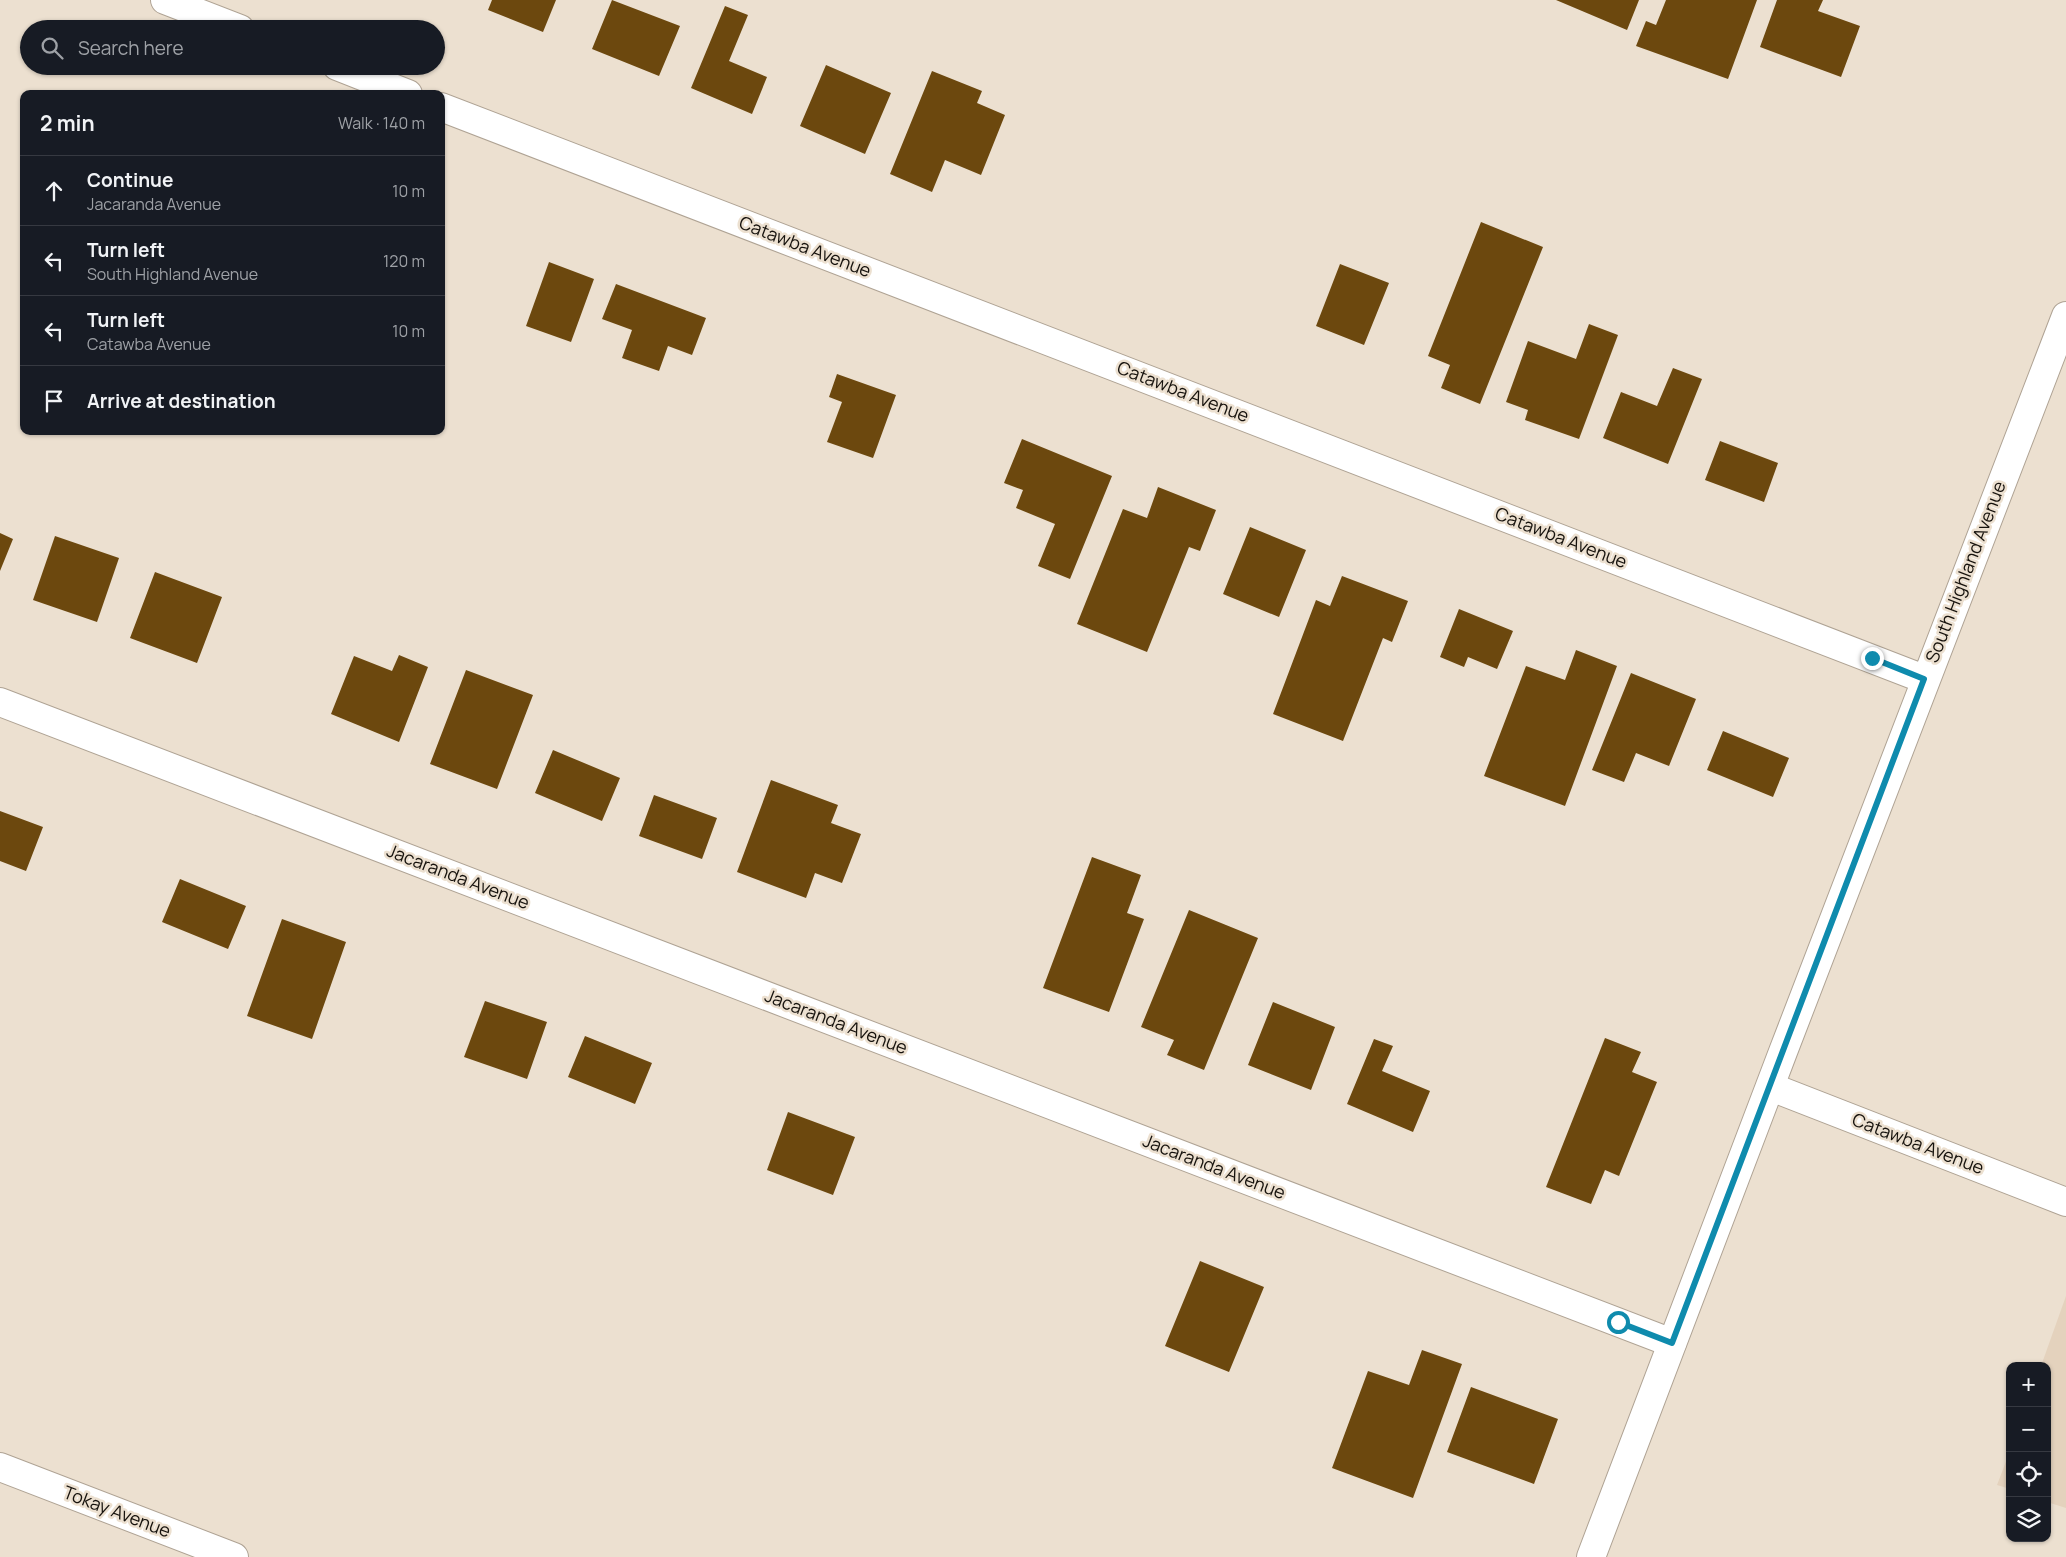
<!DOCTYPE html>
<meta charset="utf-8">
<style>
:root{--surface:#171b24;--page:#242831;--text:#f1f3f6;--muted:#9ea1a6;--line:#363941}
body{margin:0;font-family:Manrope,sans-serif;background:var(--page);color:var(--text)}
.controls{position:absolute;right:15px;bottom:15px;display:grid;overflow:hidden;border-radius:10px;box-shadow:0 1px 4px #0004}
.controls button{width:45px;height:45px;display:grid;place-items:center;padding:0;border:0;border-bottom:1px solid var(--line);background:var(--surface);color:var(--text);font:25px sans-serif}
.stop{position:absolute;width:15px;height:15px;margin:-11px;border:4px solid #0f8bad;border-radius:50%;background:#fff}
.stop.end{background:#0f8bad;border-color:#fff;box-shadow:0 1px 5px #0008}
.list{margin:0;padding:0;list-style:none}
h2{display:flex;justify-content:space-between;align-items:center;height:65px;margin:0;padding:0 20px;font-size:21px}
h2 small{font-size:16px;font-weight:400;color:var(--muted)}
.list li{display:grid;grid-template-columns:32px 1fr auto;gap:15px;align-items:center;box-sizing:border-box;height:70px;padding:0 20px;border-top:1px solid var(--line)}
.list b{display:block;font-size:19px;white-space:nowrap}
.list p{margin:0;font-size:16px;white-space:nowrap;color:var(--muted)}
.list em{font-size:16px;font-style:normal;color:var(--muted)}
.icon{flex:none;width:28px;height:28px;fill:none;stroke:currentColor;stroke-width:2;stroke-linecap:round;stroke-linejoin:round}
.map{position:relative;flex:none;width:2066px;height:1557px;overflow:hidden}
.search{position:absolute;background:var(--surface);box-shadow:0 1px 4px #0004;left:20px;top:20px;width:425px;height:55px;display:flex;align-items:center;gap:12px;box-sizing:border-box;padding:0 18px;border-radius:28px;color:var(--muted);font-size:19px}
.panel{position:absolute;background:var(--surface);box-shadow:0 1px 4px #0004;left:20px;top:90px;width:425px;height:345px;border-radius:10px}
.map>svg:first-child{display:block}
</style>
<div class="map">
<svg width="2066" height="1557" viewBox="0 0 2066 1557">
<rect width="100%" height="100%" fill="#ece0d0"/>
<path fill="#e4d2bd" d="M2066,1296V1508L2047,1502V1366H2041Z
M2010,1451V1489L1997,1485Z"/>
<path fill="#6c480e" d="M492,0H556L543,32L488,10Z
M612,0L680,26L659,76L592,49Z
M1556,0H1639L1627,30Z
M1666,0H1757L1728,79L1636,46L1646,21L1656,25Z
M1777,0H1823L1818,11L1860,26L1841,77L1760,47Z
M725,6L748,15L729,61L767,77L752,114L691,88Z
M826,65L891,93L865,154L800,126Z
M932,71L982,91L977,103L1005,115L981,175L945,160L932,192L890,174Z
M1481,222L1543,247L1480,404L1441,388L1450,365L1428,356Z
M549,262L594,279L571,342L526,326Z
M1340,264L1389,283L1364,345L1316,326Z
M616,284L706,318L692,355L668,346L659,371L622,358L632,330L602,319Z
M1589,324L1618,335L1579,439L1525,420L1528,410L1506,402L1528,341L1576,359Z
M1673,368L1702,379L1668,464L1603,438L1621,392L1657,406Z
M837,374L896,395L873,458L827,442L842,402L829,397Z
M1022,439L1112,476L1070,579L1038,566L1055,524L1016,508L1023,490L1004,483Z
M1720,441L1778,463L1764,502L1705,480Z
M1158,487L1216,510L1200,551L1189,547L1147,652L1077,624L1123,509L1147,518Z
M1250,527L1306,550L1279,617L1223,594Z
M0,533L13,539L0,571Z
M55,536L119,558L97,622L33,600Z
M155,572L222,597L197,663L130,638Z
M1342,576L1408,601L1392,642L1383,638L1343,741L1273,714L1316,600L1330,606Z
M1459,609L1513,631L1497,669L1468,657L1464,667L1440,657Z
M1576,650L1617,666L1565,806L1484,776L1526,666L1565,680Z
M399,655L428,667L399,742L331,714L354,656L392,671Z
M466,670L533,695L497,789L430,764Z
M1631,673L1696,699L1669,766L1636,753L1624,782L1592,770Z
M1723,731L1789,758L1773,797L1707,770Z
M553,750L620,778L602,821L535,793Z
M771,780L838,805L831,823L861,834L842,883L815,873L806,898L737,872Z
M654,795L717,818L702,859L639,836Z
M0,811L43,827L26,871L0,861Z
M1092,857L1141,875L1127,913L1144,919L1109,1012L1043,988Z
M180,879L246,906L228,949L162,922Z
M1189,910L1258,938L1204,1070L1167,1055L1174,1040L1141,1027Z
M282,919L346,942L312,1039L247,1016Z
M485,1001L547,1022L527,1079L464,1057Z
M1273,1002L1335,1027L1311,1090L1248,1065Z
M585,1036L652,1063L635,1104L568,1077Z
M1605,1038L1641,1052L1632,1072L1657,1082L1619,1176L1605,1170L1591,1204L1546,1187Z
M1374,1039L1393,1046L1382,1071L1430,1091L1413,1132L1347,1104Z
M788,1112L855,1137L833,1195L767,1170Z
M1200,1261L1264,1287L1229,1372L1165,1346Z
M1422,1350L1462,1364L1413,1498L1332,1468L1368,1371L1409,1385Z
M1471,1387L1558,1419L1534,1484L1447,1452Z"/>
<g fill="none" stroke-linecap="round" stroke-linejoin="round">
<g stroke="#afa394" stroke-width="30">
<path id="minor" d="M165,0L240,29
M337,66L408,94
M441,107L1924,679
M0,702L1672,1343
M1771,1087L2066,1202
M0,1467L234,1557"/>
</g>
<g stroke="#afa394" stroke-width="30">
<path id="tertiary" d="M1591,1557C1749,1143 1904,729 2066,316"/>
</g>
<use href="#minor" stroke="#fff" stroke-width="28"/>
<use href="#tertiary" stroke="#fff" stroke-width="28"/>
</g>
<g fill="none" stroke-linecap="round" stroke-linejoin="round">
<path stroke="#0f8bad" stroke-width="6" d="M1618,1322L1672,1343L1924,679L1872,658"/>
</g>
<g text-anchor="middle" stroke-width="5" stroke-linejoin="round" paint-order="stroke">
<g font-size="18" fill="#16120d" stroke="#ece0d0">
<text transform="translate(805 247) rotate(21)" y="6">Catawba Avenue</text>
<text transform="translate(1183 392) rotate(21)" y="6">Catawba Avenue</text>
<text transform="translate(1561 538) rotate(21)" y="6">Catawba Avenue</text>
<text transform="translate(1966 572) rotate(-69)" y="6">South Highland Avenue</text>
<text transform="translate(458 877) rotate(21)" y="6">Jacaranda Avenue</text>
<text transform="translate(836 1022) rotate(21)" y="6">Jacaranda Avenue</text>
<text transform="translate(1918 1144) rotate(21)" y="6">Catawba Avenue</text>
<text transform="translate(1214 1167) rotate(21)" y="6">Jacaranda Avenue</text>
<text transform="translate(117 1512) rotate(21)" y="6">Tokay Avenue</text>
</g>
</g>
</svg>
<div class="controls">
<button>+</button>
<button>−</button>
<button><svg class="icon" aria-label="locate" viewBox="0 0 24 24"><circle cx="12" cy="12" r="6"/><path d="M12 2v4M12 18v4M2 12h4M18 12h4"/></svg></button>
<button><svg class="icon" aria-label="layers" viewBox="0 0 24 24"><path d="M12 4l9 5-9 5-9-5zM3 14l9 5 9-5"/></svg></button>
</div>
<div class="stop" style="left:1618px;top:1322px"></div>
<div class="stop end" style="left:1872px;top:658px"></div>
<div class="search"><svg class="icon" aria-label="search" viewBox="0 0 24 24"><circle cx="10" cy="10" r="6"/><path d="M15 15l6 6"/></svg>Search here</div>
<section class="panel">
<h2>2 min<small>Walk · 140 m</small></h2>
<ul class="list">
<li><svg class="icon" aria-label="ahead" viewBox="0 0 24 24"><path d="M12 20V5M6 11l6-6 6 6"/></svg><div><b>Continue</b><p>Jacaranda Avenue</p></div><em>10 m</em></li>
<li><svg class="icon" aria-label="left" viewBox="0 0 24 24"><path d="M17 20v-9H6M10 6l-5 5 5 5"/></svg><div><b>Turn left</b><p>South Highland Avenue</p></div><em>120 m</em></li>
<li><svg class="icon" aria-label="left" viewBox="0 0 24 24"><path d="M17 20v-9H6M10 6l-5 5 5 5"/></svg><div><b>Turn left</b><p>Catawba Avenue</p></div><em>10 m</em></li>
<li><svg class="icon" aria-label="arrive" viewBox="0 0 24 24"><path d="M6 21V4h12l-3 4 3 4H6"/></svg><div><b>Arrive at destination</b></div></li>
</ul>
</section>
</div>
